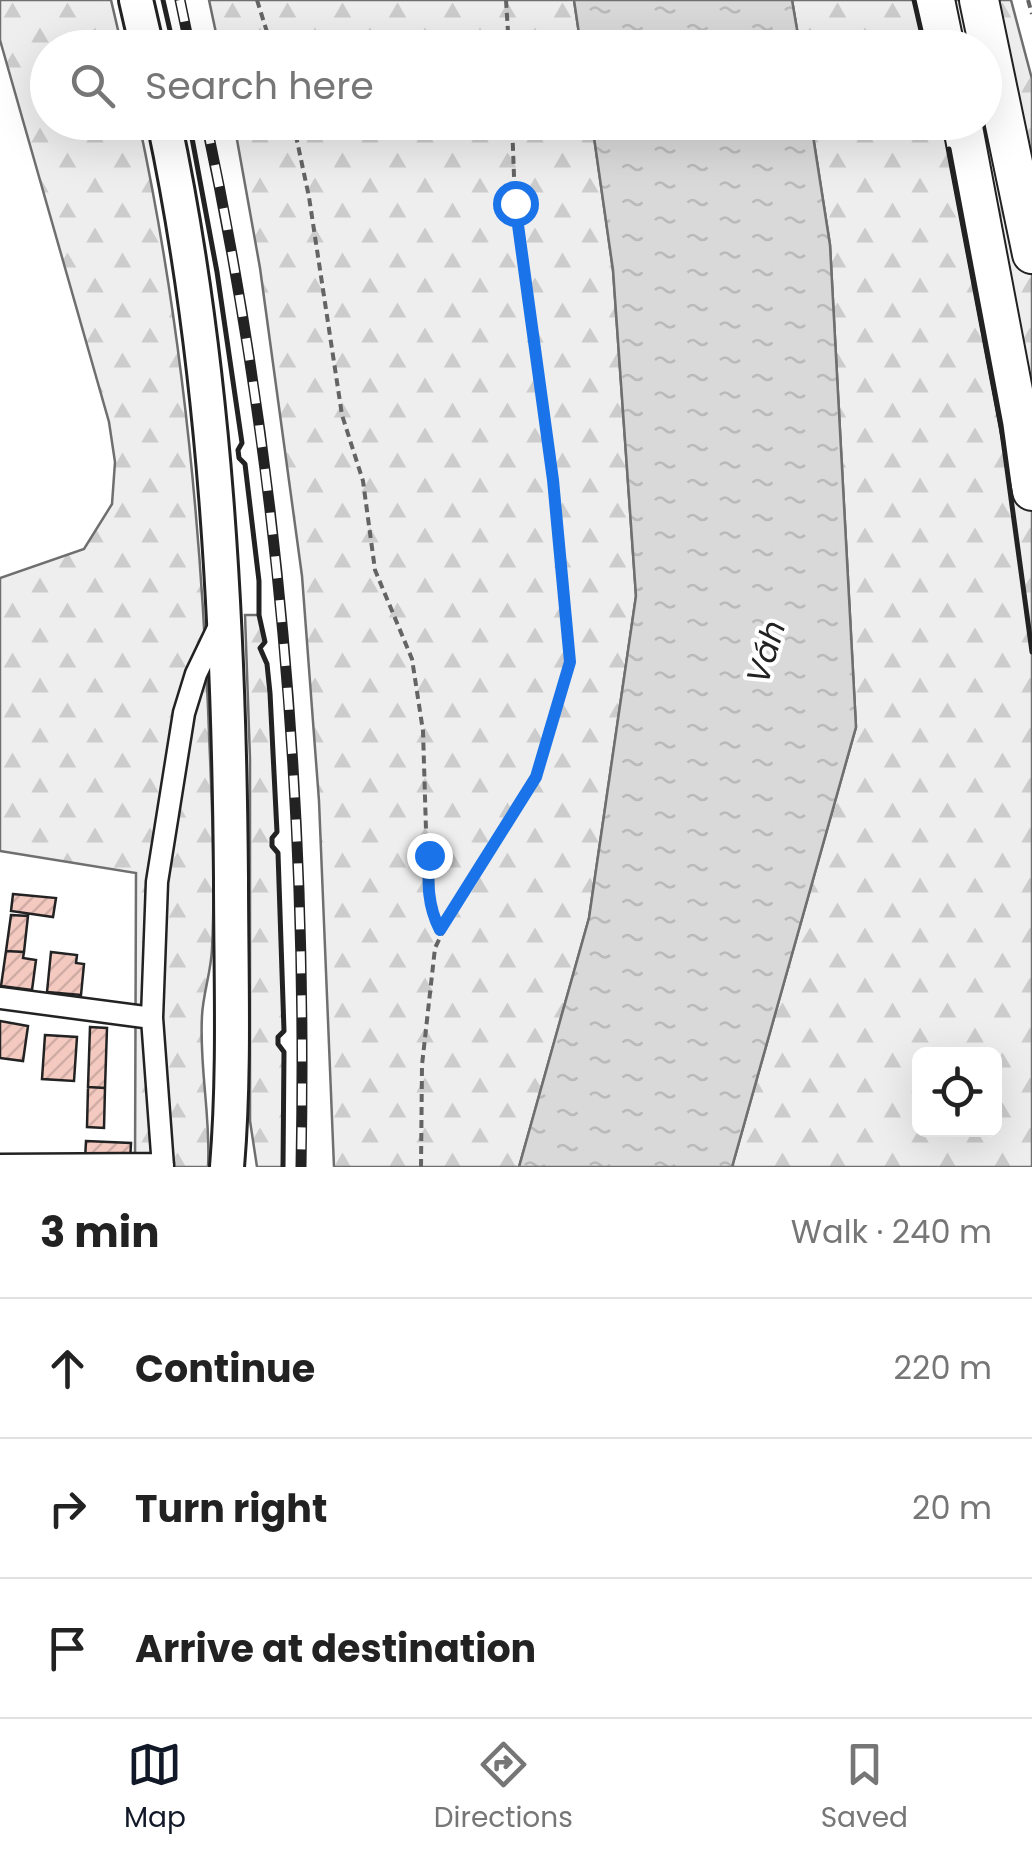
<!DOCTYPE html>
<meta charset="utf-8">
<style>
:root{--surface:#fff;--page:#f6f6f6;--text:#222;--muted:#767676;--line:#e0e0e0;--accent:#111827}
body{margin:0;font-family:Poppins,sans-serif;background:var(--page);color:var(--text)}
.controls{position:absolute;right:30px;bottom:30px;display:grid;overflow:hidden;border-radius:15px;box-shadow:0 10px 40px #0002}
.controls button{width:90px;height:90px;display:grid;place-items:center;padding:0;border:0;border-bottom:2px solid var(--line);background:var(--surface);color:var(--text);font:50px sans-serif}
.stop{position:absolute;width:30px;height:30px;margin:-22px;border:8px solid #1a73e8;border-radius:50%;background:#fff}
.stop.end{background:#1a73e8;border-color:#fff;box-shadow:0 2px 10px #0008}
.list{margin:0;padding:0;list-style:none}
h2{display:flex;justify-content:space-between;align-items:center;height:130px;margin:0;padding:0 40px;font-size:42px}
h2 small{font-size:32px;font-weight:400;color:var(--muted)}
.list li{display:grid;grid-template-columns:65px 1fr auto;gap:30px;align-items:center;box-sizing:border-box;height:140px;padding:0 40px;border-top:2px solid var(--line)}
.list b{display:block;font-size:38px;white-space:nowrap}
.list em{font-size:32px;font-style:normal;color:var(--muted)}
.icon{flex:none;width:55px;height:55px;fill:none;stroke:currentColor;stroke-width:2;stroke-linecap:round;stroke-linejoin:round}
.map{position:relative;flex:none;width:1032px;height:1167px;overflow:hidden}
.search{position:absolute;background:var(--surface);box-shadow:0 10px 40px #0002;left:30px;right:30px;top:30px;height:110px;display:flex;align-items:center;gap:25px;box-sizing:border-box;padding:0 35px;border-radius:55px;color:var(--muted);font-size:38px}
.sheet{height:550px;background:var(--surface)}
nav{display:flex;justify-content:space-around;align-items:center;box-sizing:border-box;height:140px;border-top:2px solid var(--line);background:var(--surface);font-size:28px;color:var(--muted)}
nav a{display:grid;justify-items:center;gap:5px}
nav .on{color:var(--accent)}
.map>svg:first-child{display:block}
</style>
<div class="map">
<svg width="1032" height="1167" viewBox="0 0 1032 1167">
<defs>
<pattern id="forest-firs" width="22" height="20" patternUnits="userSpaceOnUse" patternTransform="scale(2.5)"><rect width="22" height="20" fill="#eee"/><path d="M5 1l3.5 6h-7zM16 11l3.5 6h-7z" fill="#ccc"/></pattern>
<pattern id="water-ripples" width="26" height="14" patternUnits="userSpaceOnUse" patternTransform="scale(2.5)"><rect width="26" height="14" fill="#d9d9d9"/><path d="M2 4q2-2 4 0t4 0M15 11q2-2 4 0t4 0" fill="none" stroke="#bababa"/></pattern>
<pattern id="building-hatch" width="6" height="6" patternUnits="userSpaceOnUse" patternTransform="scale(2.5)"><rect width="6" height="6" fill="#f3c9c0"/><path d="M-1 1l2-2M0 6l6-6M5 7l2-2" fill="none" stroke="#d0aca5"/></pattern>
</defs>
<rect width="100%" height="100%" fill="#fff"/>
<path fill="url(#forest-firs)" stroke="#6f6f6f" stroke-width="2.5" fill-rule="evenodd" d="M0,0H111L122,47L48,48V122L139,123C180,315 200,510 208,707C211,788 216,869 212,949C211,972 203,994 202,1016C199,1067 211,1117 208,1167H135L136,873L0,851V578L84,549L112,504L115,462L109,422L0,40Z
M209,0H574L581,47H219Z
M792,0H1011L1032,79V1167H732L856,727L830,245L811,123L984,122V48L800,47ZM920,1054H994V1130H920Z
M234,123H592L613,270L636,596L589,918L519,1167H334L319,801L302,576L260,268Z
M245,615H259L265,642L260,648L267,664L270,693L277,832L272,838V846L278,853L284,1031L278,1037V1044L284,1052L283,1167H257L250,1121V759Z"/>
<path fill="url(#water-ripples)" stroke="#6f6f6f" stroke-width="2.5" d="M574,0H792L800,47H581Z
M592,123H811L830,245L856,727L732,1167H519L589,918L636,596L613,270Z"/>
<path fill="url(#building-hatch)" stroke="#222" stroke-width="2.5" d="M13,894L56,898L53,917L11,911Z
M11,915L28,916L24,952L6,951Z
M6,951L24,952L23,958L36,960L32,990L1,986Z
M51,952L77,955L76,963L84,964L81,995L47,992Z
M0,1021L28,1026L23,1061L0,1058Z
M90,1027L107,1028L105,1088L88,1087Z
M45,1035L77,1037L74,1081L42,1079Z
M88,1087L105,1088L104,1128L87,1127Z
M86,1141L131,1143L130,1162L85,1160Z"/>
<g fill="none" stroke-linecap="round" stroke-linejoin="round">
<g stroke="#222" stroke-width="25">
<path id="street" d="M0,998L152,1018
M0,1165L163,1164
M163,1167L152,1018L157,882L184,713L196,674L219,626"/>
</g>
<g stroke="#222" stroke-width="38">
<path id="primary" d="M136,0L147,48
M164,122C216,367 229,629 231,878C231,974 235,1071 227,1167"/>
</g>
<g stroke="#222" stroke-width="42">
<path id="highway" d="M935,0L945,48
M979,0L1032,254
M962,122L1032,491"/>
</g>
<path stroke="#646464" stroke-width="4" stroke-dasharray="8 5" stroke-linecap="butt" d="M257,0L272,48
M506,0L509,48
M1028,0L1032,14
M293,122L309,197L342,415L363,481L375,570L412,659L423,731L428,896L439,929
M421,1167L422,1065L435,948L459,898L536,777L570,661L553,480L515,203L512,122"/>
<use href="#street" stroke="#fff" stroke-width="20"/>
<use href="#primary" stroke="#fff" stroke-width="32"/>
<use href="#highway" stroke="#fff" stroke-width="38"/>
<g stroke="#222" stroke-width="11">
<path id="rail" d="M180,0L190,48
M206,122C279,464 308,818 301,1167"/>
</g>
<use href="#rail" stroke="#fff" stroke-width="8" stroke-dasharray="22" stroke-linecap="butt"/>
<path stroke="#222" stroke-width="5" d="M163,0L174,48
M914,0L925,48
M189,122L217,272L242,443L238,450L239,458L245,464L259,581V615L265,642L260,648L267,664L270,693L277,832L272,838V846L278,853L284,1031L278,1037V1044L284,1052L283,1167
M949,149L1001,425L1032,652"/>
</g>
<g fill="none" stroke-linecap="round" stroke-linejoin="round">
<path stroke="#1a73e8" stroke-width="12" d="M429,855C428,883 427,905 440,930L536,777L570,662L553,480L515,203"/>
</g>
<g text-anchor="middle" stroke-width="8" stroke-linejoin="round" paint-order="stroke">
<g font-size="32" font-style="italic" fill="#222" stroke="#fff">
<text transform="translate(766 652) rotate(-73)" y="11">Váh</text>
</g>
</g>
</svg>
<div class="controls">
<button><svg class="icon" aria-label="locate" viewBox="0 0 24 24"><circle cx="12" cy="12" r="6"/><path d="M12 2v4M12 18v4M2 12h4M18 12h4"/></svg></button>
</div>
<div class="stop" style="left:515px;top:203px"></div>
<div class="stop end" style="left:429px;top:855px"></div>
<div class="search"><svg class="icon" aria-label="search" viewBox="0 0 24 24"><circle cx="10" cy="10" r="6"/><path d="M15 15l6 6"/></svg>Search here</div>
</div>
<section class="sheet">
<h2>3 min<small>Walk · 240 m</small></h2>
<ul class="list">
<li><svg class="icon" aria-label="ahead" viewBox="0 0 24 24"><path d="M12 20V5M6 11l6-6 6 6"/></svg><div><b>Continue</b></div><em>220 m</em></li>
<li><svg class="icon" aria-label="right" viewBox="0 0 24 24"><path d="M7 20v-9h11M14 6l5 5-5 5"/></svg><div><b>Turn right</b></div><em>20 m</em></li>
<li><svg class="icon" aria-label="arrive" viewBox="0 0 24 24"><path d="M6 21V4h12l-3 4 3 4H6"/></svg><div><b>Arrive at destination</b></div></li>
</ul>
</section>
<nav>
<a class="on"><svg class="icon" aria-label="map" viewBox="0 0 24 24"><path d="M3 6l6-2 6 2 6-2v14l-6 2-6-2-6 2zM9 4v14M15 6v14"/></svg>Map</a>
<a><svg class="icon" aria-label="directions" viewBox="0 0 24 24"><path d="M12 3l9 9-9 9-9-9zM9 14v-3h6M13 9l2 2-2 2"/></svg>Directions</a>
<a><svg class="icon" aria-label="saved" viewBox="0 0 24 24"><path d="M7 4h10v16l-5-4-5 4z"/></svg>Saved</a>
</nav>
